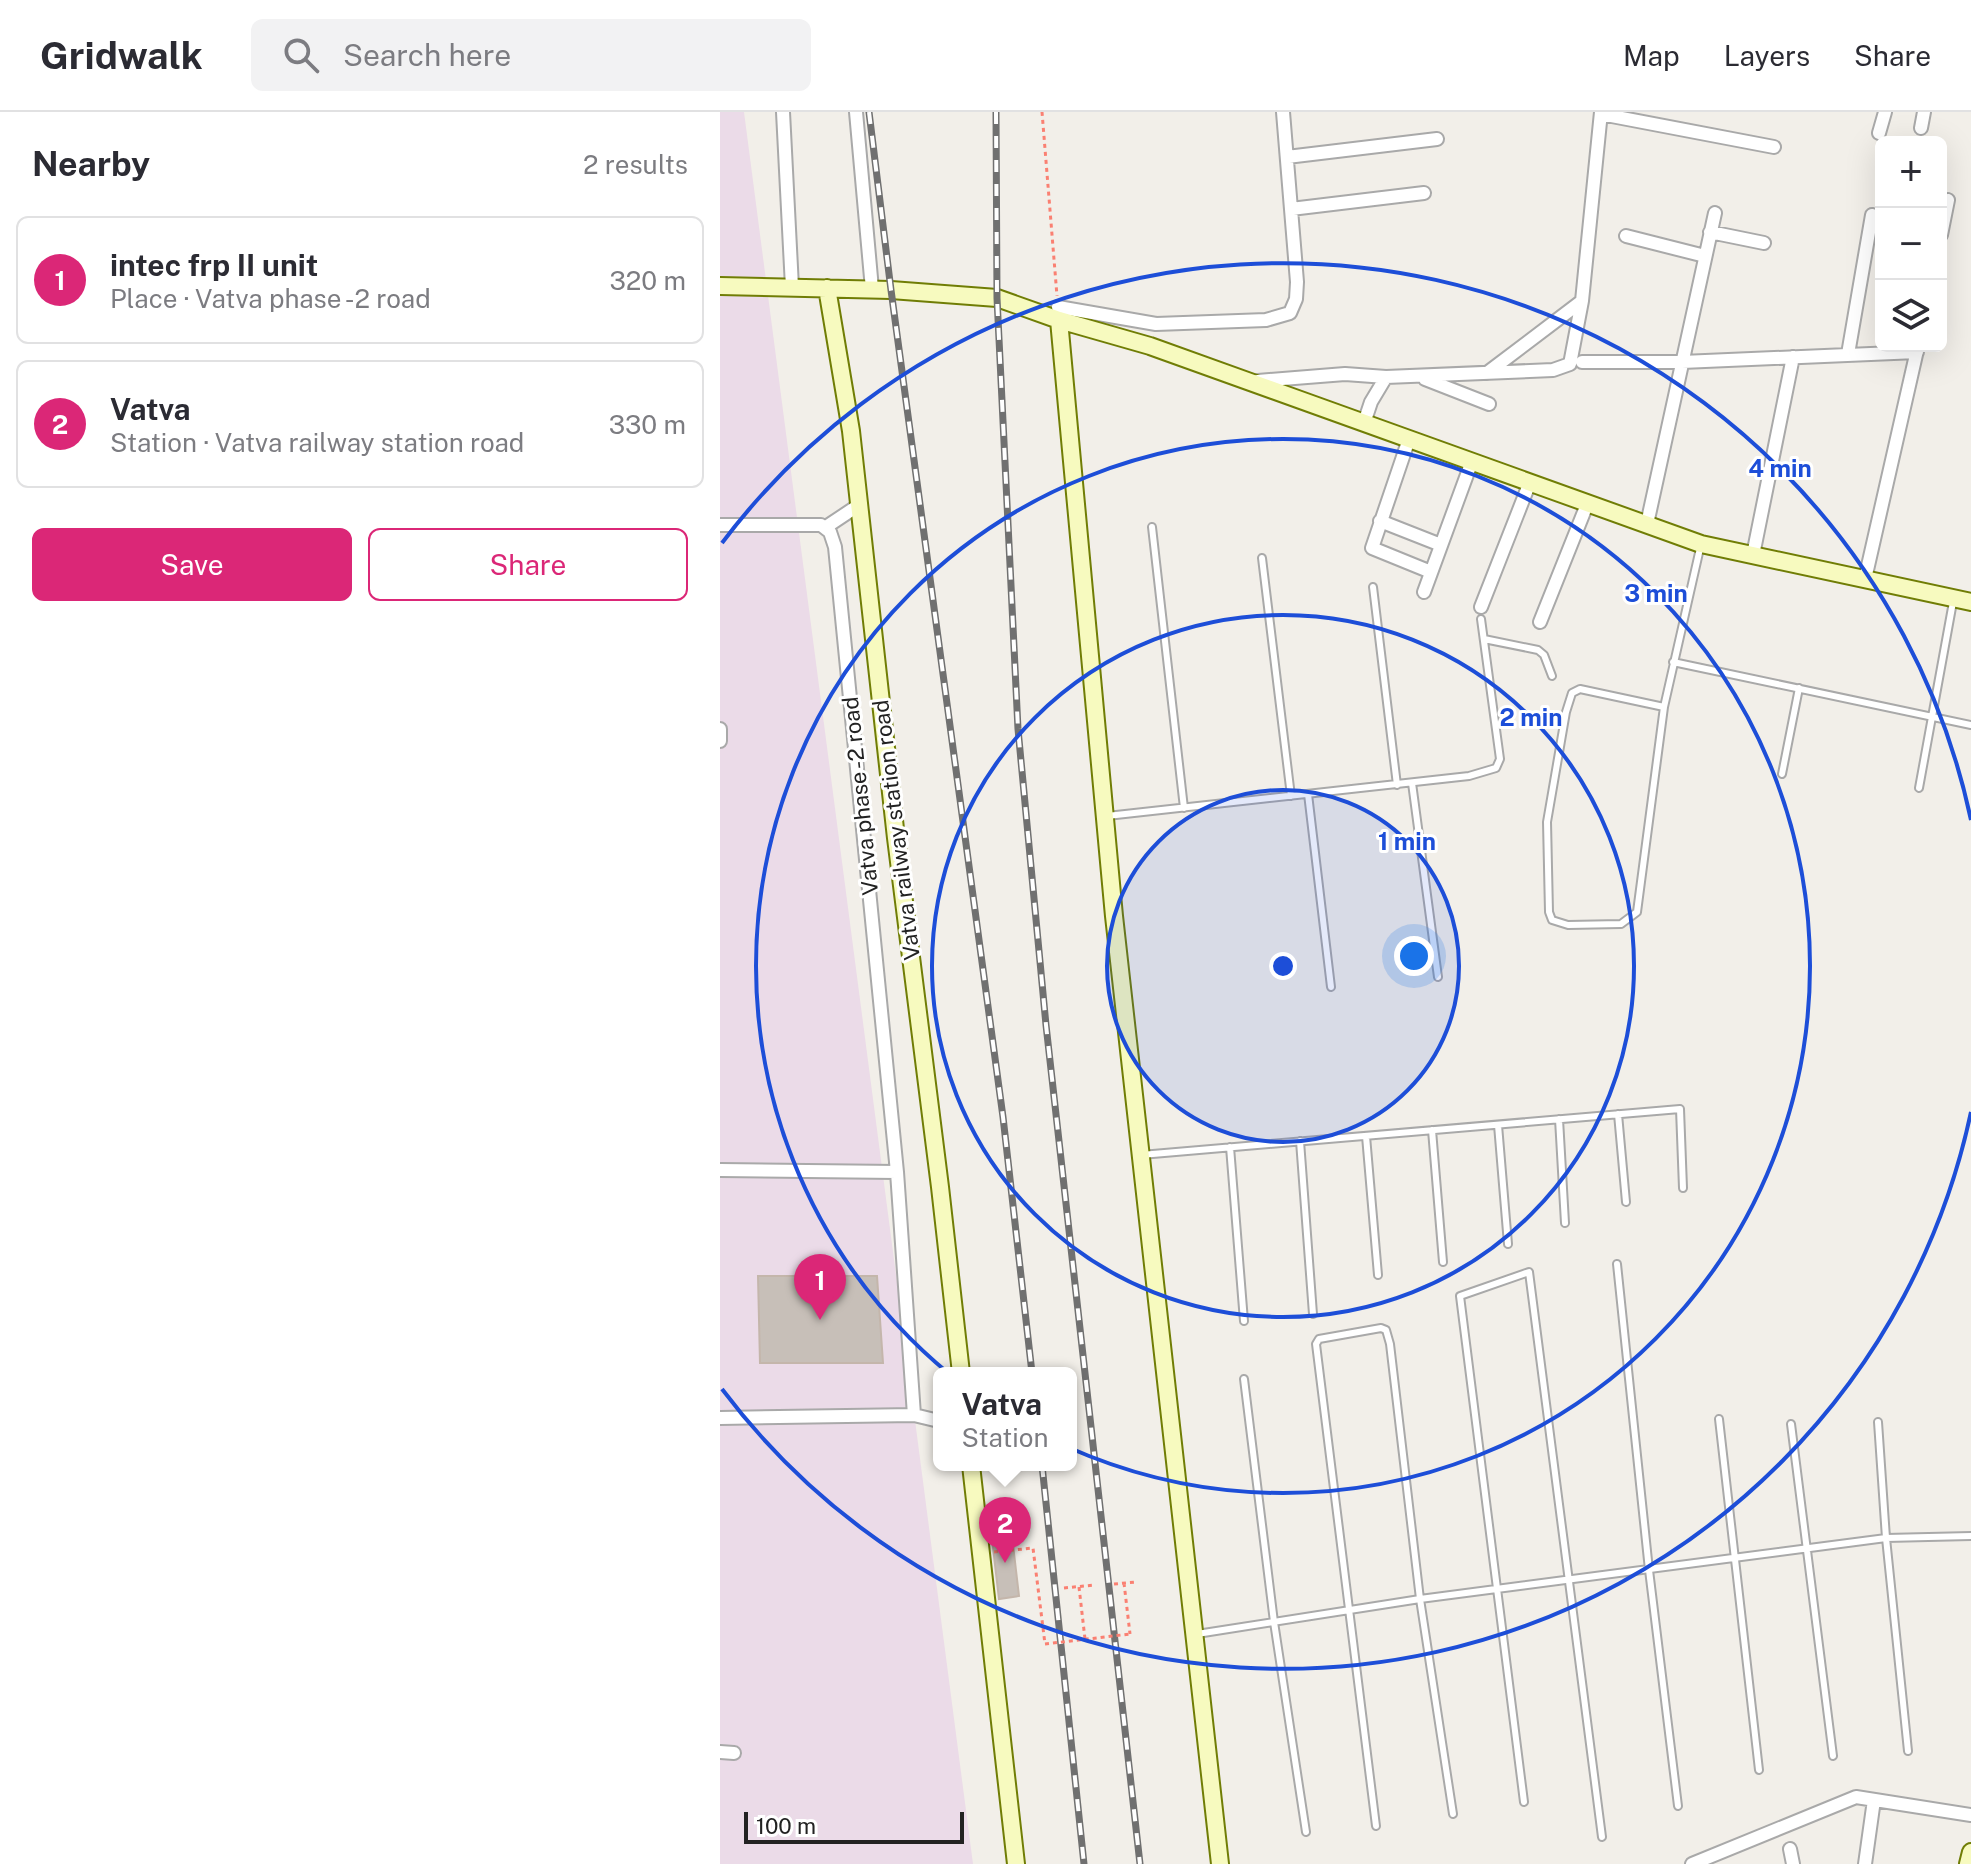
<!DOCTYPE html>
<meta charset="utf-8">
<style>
:root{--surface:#fff;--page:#f2f2f3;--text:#2b2b33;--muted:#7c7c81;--line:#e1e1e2;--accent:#db2777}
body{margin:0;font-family:"Public Sans",sans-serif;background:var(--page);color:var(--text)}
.controls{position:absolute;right:24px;top:24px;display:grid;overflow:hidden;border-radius:12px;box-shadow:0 8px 32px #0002}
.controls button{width:72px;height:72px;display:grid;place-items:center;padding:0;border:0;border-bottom:2px solid var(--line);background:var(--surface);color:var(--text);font:40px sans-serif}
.scale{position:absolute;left:24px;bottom:20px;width:220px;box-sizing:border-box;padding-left:8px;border:4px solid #222;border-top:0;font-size:22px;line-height:28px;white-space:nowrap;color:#222;-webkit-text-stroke:6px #fff;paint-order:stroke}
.you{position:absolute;left:694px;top:844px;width:28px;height:28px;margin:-20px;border:6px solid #fff;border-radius:50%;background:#1a73e8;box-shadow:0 0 0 12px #1a73e833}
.badge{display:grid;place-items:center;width:52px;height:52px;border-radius:50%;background:var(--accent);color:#fff;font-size:26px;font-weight:700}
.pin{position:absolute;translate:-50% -66px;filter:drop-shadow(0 2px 4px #0008)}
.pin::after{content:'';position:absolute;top:42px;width:28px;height:24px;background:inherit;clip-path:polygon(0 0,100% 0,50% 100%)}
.popup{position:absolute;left:213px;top:1255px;width:144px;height:104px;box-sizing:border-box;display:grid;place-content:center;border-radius:12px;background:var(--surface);filter:drop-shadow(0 2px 6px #0005);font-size:26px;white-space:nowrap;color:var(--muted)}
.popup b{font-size:30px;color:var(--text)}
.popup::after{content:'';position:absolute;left:50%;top:100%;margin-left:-16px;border:16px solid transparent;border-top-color:var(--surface)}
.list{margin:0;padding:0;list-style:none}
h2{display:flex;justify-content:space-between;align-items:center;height:104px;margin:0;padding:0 32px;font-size:34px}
h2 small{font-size:26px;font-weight:400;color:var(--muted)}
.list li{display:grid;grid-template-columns:52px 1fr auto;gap:24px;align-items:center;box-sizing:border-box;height:128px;margin:0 16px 16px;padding:0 16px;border:2px solid var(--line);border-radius:12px}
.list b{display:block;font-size:30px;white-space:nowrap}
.list p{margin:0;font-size:26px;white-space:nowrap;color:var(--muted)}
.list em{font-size:26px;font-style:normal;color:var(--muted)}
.actions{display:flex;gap:16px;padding:24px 32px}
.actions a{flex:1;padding:18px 0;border:2px solid var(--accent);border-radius:12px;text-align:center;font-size:28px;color:var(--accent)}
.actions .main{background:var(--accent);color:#fff}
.icon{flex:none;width:44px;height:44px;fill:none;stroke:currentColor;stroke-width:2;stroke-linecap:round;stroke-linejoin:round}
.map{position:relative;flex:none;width:1251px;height:1752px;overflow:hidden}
header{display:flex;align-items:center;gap:48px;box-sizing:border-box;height:112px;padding:0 40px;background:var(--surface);border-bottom:2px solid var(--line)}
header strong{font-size:38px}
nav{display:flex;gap:44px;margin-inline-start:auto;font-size:28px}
.search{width:560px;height:72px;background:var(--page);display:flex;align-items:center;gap:20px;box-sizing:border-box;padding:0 28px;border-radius:12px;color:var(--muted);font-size:30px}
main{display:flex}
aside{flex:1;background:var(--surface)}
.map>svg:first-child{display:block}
</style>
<header>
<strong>Gridwalk</strong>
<div class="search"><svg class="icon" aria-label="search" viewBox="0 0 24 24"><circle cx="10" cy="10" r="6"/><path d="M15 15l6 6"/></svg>Search here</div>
<nav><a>Map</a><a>Layers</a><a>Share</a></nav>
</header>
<main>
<aside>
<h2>Nearby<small>2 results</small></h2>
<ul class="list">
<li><span class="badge">1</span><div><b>intec frp II unit</b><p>Place · Vatva phase -2 road</p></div><em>320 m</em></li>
<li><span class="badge">2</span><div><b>Vatva</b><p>Station · Vatva railway station road</p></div><em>330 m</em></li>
</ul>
<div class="actions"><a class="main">Save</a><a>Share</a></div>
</aside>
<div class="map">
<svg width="1251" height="1752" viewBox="0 0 1251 1752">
<rect width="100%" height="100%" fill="#f2efe9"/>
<path fill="#ebdbe8" d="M0,0H24L253,1752H0Z"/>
<path fill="#c7bfb8" stroke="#c4b6ab" stroke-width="2" d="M38,1164H157L163,1251H40Z
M292,1424L299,1484L279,1487L272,1427Z"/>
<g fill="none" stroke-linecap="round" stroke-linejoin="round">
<g stroke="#a9a9a9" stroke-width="10">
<path id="lane" d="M432,415L464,696
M542,446L571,684
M653,475L677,673
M764,527L818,538L824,543L832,564
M953,550L1251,613
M944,595L860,577L852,581L846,600L827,710L829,800L832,808L848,813L901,812L917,800L944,595L981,432
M1062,662L1079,576
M692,671L718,865
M1199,676L1233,490
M588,682L611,875
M387,704L749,664L776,656L780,647L761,507
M898,1002L906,1090
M839,1007L845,1111
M778,1013L788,1132
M712,1018L723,1150
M646,1024L658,1163
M580,1029L593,1202
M510,1035L524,1209
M421,1043L960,997L963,1076
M897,1152L929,1458L958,1694
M524,1267L554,1510L586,1720
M999,1307L1039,1658
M1158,1310L1166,1426L1188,1639
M1071,1312L1113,1644
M477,1522L700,1487L1166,1426L1251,1424
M804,1690L740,1184L809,1160L882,1725
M656,1714L596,1232L599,1227L661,1216L666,1218L670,1232L700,1487L733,1702"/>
</g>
<g stroke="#a9a9a9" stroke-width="16">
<path id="street" d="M63,0L72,175
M136,0L152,177
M881,2L1054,35
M1201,16L1204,0
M1159,21L1165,0
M567,45L717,27
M571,97L704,81
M990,120L1044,131
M1221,123L1228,88
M906,124L985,144
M338,195L436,212L546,208L570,201L576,187L577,170L563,0
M1128,242L1152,103
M862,250H962L1197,240
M767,261L862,189
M705,267L769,292
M538,269L625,262L666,265L833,258L850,252L862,189L881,0
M644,311L651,290L666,265
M689,327L652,436L711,460
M660,409L721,433
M927,412L995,101
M0,413H101L110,420L115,435L177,1060L194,1303
M106,415L139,393
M1033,443L1073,245
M1145,467L1198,234
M704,480L752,349
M761,495L810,370
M820,510L868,390
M0,617V629
M0,1058L177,1060
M0,1306L194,1303L219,1309
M0,1640L14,1641
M1070,1737L1073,1752
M972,1752L1136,1685L1251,1703
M1145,1752L1154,1688"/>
</g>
<g stroke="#707d05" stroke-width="20">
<path id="secondary" d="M0,174L171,178L277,186L339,208L430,234L981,432L1251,490
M107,176L131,319L176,726L220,1075L241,1261
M339,208L394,804L500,1752
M251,1353L296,1752
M1248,1752L1251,1740"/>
</g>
<path stroke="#fa8072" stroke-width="3" stroke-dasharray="4 4" stroke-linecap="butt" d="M322,0L337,184
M274,1440L313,1436L325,1532
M404,1471L410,1522
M394,1472L416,1470
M359,1475L365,1527
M344,1476L375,1473"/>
<use href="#lane" stroke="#fff" stroke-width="6"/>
<use href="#street" stroke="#fff" stroke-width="12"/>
<use href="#secondary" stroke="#f7fabf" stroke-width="16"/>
<g stroke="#707070" stroke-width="7">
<path id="rail" d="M149,0L171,178L283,1005L312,1261
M276,0L277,186L298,617L326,913L420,1752
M322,1353L364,1752"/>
</g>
<use href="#rail" stroke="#fff" stroke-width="4" stroke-dasharray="12" stroke-linecap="butt"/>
<path stroke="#fa8072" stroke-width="3" stroke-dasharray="4 4" stroke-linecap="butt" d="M325,1532L410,1522"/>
</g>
<circle cx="563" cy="854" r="176" fill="#1d4ed8" fill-opacity=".12"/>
<g fill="none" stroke="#1d4ed8" stroke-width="4">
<circle cx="563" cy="854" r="176"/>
<circle cx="563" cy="854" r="351"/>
<circle cx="563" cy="854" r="527"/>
<path d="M1251 1000A703 703 0 0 1 2 1277M2 431A703 703 0 0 1 1251 708"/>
</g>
<g text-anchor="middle" stroke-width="6" stroke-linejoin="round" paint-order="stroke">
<g font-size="22" fill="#222" stroke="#fff">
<text transform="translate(140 684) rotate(-96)" y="8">Vatva phase -2 road</text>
<text transform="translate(176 718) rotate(-97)" y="8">Vatva railway station road</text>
</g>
</g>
<circle cx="563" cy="854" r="12" fill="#1d4ed8" stroke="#fff" stroke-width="4"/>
<g font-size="24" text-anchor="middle" font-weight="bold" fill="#1d4ed8" stroke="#fff" stroke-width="6" stroke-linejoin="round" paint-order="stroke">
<text x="1060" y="365">4 min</text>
<text x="936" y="490">3 min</text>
<text x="811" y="614">2 min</text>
<text x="687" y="738">1 min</text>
</g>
</svg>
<div class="controls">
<button>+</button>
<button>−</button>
<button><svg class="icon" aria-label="layers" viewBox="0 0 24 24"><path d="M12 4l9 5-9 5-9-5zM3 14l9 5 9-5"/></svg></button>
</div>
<div class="scale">100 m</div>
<div class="you"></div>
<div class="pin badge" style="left:100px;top:1208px">1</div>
<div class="pin badge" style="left:285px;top:1451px">2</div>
<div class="popup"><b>Vatva</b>Station</div>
</div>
</main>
